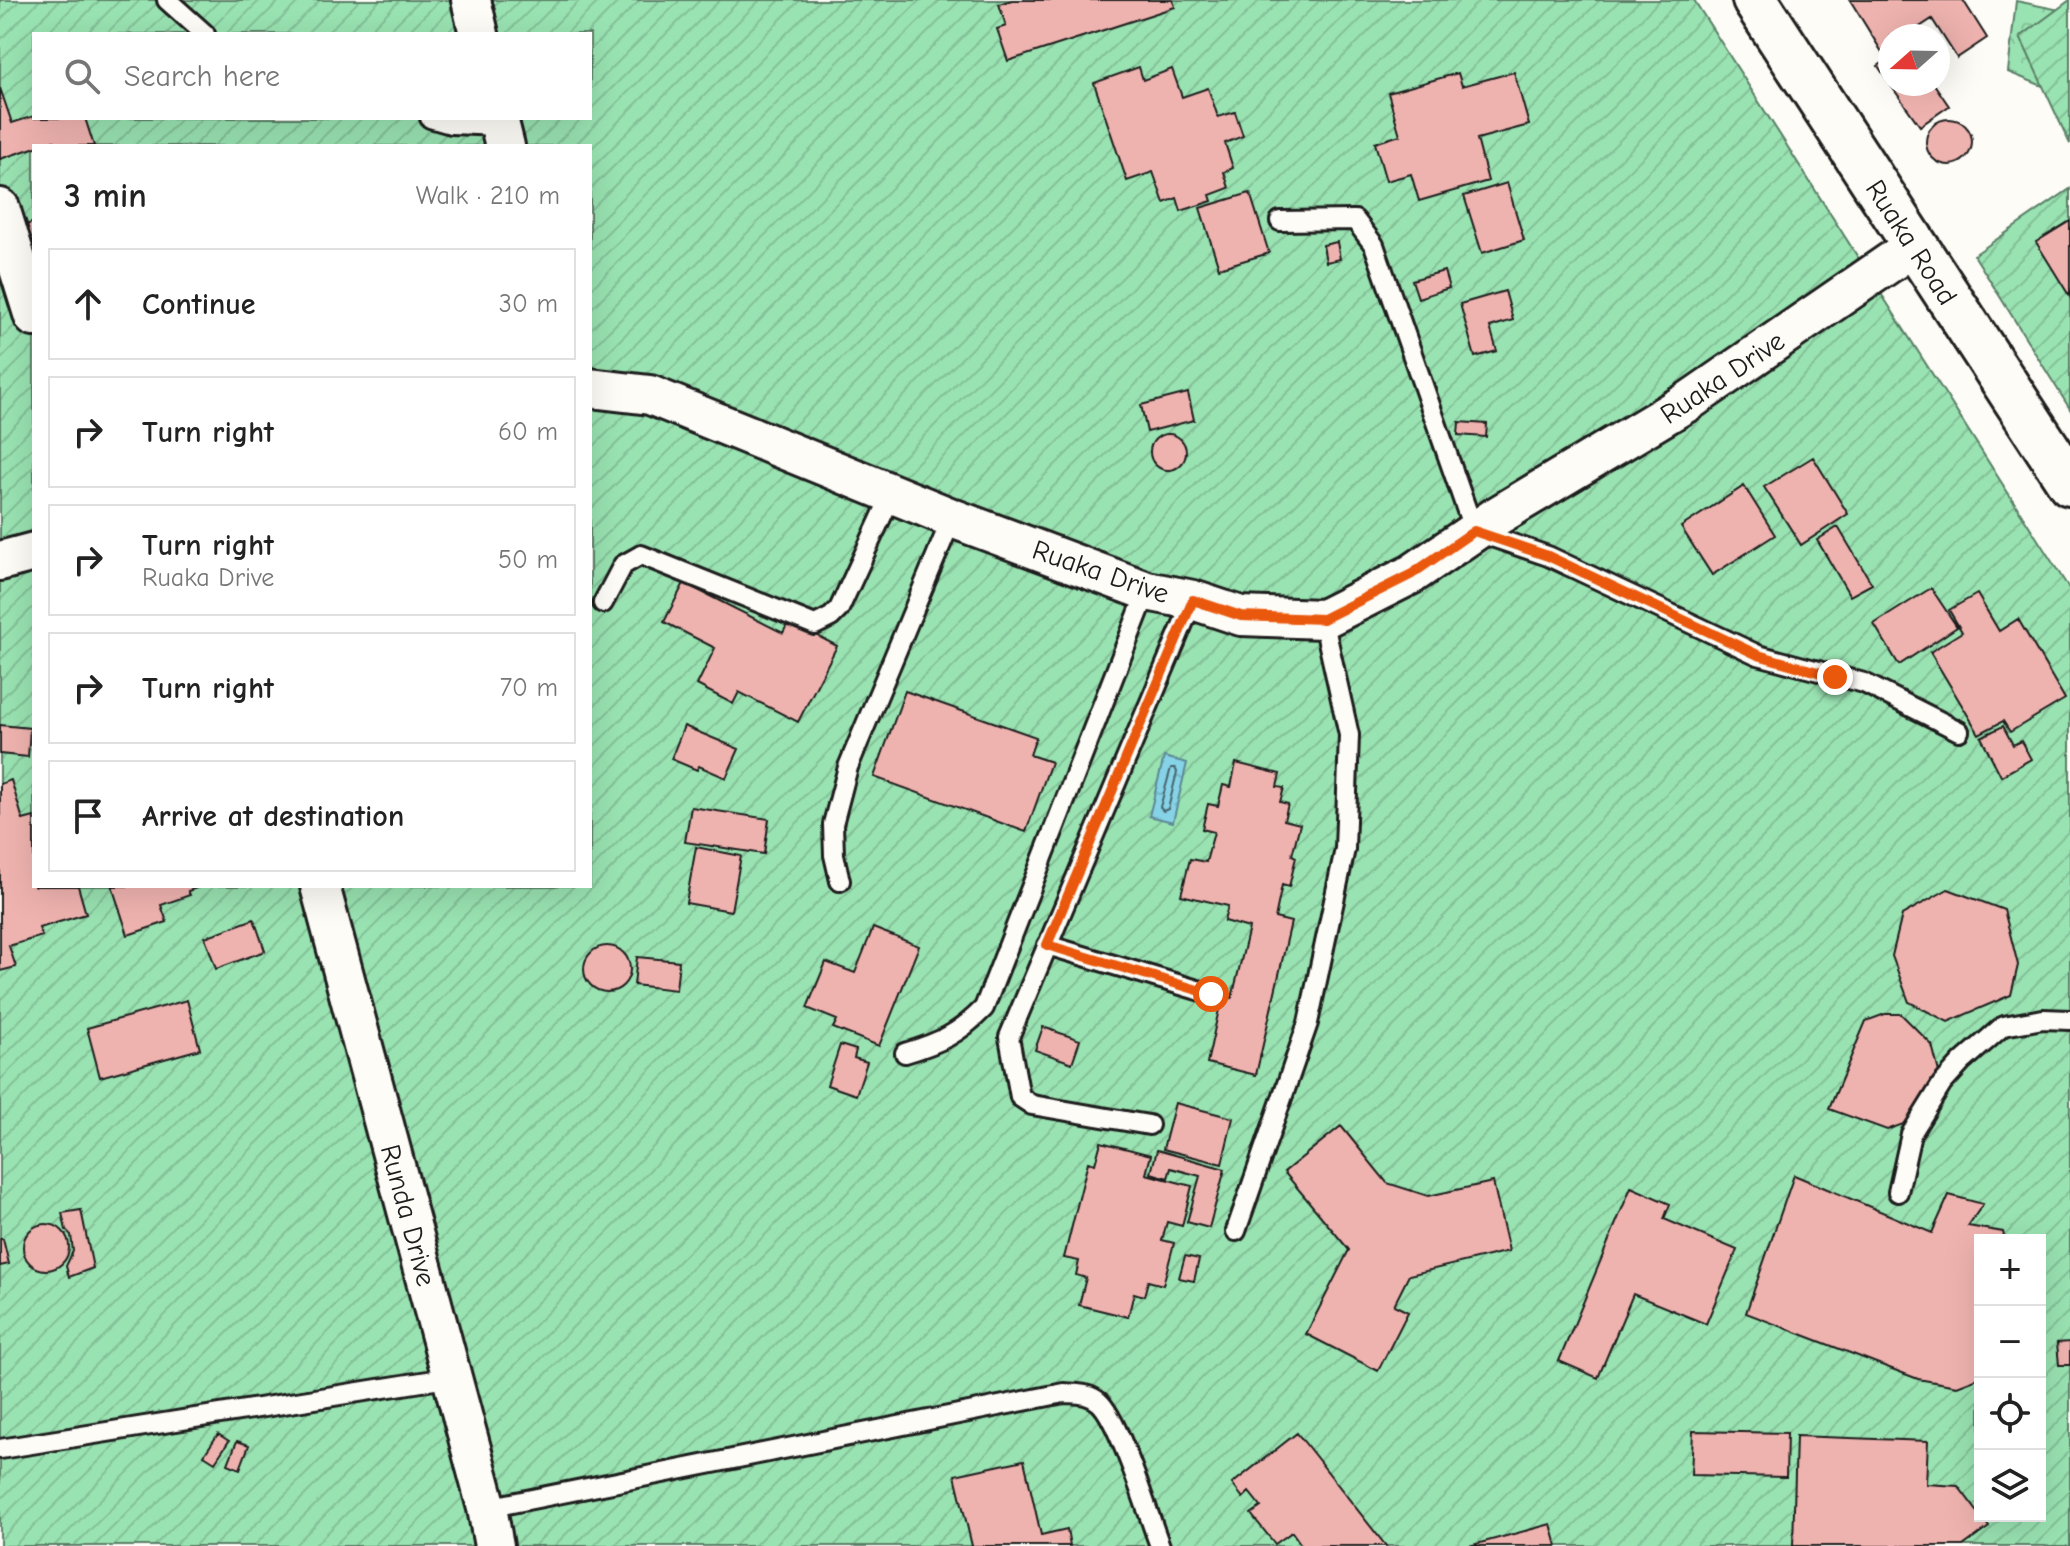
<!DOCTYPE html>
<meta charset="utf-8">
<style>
:root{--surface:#fff;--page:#f2f2f2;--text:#222;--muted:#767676;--line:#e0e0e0}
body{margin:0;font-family:"Comic Neue",sans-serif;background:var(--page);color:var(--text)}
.controls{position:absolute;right:24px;bottom:24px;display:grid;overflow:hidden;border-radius:0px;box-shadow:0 8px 32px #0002}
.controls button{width:72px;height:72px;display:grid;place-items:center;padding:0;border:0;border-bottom:2px solid var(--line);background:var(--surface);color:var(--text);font:40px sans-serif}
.compass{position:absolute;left:1878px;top:24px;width:72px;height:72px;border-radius:50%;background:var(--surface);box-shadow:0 8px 32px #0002;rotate:250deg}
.stop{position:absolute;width:24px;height:24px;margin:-18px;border:6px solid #ea580c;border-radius:50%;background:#fff}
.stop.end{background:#ea580c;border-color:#fff;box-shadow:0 2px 8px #0008}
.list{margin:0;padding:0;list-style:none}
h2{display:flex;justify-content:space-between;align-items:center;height:104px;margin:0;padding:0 32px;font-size:34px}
h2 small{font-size:26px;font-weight:400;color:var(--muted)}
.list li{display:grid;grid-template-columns:52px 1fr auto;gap:24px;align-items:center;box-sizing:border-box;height:112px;margin:0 16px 16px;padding:0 16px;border:2px solid var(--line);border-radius:0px}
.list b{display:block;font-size:30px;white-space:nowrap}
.list p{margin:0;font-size:26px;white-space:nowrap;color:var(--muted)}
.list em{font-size:26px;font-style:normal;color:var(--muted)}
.icon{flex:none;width:44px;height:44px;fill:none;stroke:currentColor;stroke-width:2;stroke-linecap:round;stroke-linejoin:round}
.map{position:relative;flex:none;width:2070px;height:1546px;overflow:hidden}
.search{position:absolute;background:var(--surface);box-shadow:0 8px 32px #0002;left:32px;top:32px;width:560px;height:88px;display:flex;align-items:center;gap:20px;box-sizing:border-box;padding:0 28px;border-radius:0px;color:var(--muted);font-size:30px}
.panel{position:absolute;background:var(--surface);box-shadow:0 8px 32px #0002;left:32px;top:144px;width:560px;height:744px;border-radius:0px}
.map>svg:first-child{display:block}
</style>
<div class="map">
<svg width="2070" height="1546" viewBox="0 0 2070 1546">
<defs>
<pattern id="forest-crowns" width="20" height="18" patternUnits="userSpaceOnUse" patternTransform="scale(2)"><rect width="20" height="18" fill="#99e2b1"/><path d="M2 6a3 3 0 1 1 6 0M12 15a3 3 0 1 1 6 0" fill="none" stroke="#83c198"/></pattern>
<pattern id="garden-furrows" width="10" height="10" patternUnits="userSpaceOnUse" patternTransform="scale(2)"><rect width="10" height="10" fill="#99e2b1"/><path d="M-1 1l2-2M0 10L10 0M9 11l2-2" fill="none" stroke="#83c198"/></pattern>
<pattern id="water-ripples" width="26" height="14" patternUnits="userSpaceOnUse" patternTransform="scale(2)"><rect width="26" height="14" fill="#86d2e6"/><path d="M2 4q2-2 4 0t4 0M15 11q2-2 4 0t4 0" fill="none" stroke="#73b4c5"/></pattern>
</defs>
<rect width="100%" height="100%" fill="#fdfcf7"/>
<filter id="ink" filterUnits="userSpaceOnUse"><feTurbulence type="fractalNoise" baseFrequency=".0125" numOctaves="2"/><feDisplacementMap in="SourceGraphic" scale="16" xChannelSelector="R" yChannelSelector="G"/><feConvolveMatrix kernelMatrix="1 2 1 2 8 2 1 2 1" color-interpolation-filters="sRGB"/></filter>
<g filter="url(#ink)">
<path fill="url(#forest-crowns)" stroke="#5a7f66" stroke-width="2" d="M2016,1L2070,12V97L2008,72Z"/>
<path fill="url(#garden-furrows)" stroke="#5a7f66" stroke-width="2" fill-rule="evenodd" d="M0,0H1694L2070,590V1546H0ZM34,34H590V118H34ZM34,146H590V886H34ZM1980,1240H2040V1516H1980Z
M2070,0V144L2020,37Z
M2070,189V409L1974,255Z"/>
<path fill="url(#water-ripples)" stroke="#5c8995" stroke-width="2" d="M1164,757L1187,763L1173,822L1149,816Z"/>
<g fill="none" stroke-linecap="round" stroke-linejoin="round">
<path stroke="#46656d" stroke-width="2" d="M1171,768H1175L1177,772L1168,809L1163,811L1160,807Z"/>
</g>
<path fill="#efb3af" stroke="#1c1c1c" stroke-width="2" d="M1012,0H1173L1175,7L1008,61L997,29L1006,26L999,4Z
M1850,0H1963L1987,38L1957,58L1932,19L1906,36H1890V47L1882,52Z
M1890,58V84L1878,66Z
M1139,67L1143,80L1172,69L1182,97L1208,88L1218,117L1235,112L1243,136L1225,143L1233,168L1224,172L1229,188L1210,195L1212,201L1181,211L1177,198L1164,203L1153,172L1127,181L1094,83Z
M1514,72L1529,125L1477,139L1488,181L1419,201L1411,174L1386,181L1375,143L1400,135L1388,93L1458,73L1462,86Z
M1890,84H1934L1949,106L1920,126Z
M0,88L12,123L34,116V118H85L94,146H56L54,141L0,159Z
M1926 142a23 23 0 1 1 46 0a23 23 0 1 1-46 0Z
M1507,183L1524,240L1482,253L1464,196Z
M1250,193L1269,253L1219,268L1200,208Z
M2070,221V297L2036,242Z
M34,222V272L18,228Z
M1337,242L1340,259L1326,262L1323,245Z
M1444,271L1449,288L1418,298L1412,280Z
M1505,291L1513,320L1490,327L1497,351L1475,357L1460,304Z
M1188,393L1194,420L1147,432L1141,405Z
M1459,422L1487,424L1486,437L1458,435Z
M1150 452a18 18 0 1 1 36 0a18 18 0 1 1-36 0Z
M1813,457L1848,514L1801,545L1764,487Z
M1744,486L1775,535L1712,575L1681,527Z
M1838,527L1872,584L1850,596L1817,540Z
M684,583L783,633L789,621L837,646L798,722L739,692L733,704L697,685L715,648L664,622Z
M1931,588L1957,627L1899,665L1874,624Z
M1977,594L1999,631L2018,619L2065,699L2010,732L2003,721L1979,734L1930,652L1962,632L1949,610Z
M905,691L1036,737L1030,755L1051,762L1026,832L874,777Z
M0,725L30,728L28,757L0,754Z
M684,726L739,749L726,778L699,766L697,770L671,759Z
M2003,726L2013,745L2021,741L2031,759L2001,776L1981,737Z
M1236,763L1280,774L1277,787L1284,788L1280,802L1288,804L1284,820L1300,824L1292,855L1296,857L1289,887L1282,885L1275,918L1291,922L1256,1075L1207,1063L1222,996L1232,998L1249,928L1224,921L1228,906L1181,895L1190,859L1206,862L1214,832L1202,829L1208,804L1218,806L1223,785L1231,787Z
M11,780L23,820L34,817V886H78L86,914L39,928L42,936L9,946L16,967L0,971V784Z
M691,807L769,819L764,854L685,842Z
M696,847L741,856L731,911L686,903Z
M112,886H202L188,891L190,895L161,905L167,922L128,935Z
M1948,889L2004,910L2018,965L2011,995L1948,1022L1909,1002L1892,956L1902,915Z
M254,919L265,951L216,969L205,937Z
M873,928L919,946L879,1046L833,1028L837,1020L807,1008L826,962L855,973Z
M584 969a23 23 0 1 1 46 0a23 23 0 1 1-46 0Z
M637,957L679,961L676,990L634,985Z
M187,1000L200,1049L100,1077L87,1028Z
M1885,1014H1901L1932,1045L1942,1084L1920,1118L1887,1130L1829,1109L1866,1021Z
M1043,1027L1080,1040L1072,1063L1035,1050Z
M840,1045L856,1050L854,1058L867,1062L856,1095L827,1085Z
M1175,1103L1233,1118L1222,1164L1163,1149Z
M1341,1126L1387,1183L1428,1196L1493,1182L1509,1251L1409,1275L1394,1305L1408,1312L1378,1371L1306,1334L1349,1250L1284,1172Z
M1101,1142L1151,1155L1146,1174L1192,1186L1182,1226L1167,1222L1162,1240L1174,1243L1163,1285L1148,1281L1144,1296L1134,1293L1128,1317L1079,1305L1086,1278L1076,1275L1079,1261L1064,1258L1088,1162L1095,1164Z
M1157,1150L1225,1169L1209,1228L1187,1222L1200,1176L1171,1168L1168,1178L1151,1173Z
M1794,1175L1932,1233L1949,1195L1983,1204L1968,1226L2003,1232L2005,1240H1980V1376L1978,1378L1957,1386L1918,1379L1746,1313Z
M1631,1187L1670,1204L1664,1219L1737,1250L1706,1324L1633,1294L1598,1378L1559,1361Z
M81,1210L93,1268L69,1277L66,1266L73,1251L71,1235L66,1230L62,1213Z
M23 1247a23 23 0 1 1 46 0a23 23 0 1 1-46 0Z
M0,1239H3L9,1264L0,1266Z
M1185,1256L1199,1259L1194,1281L1179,1278Z
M2070,1342V1365H2059L2057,1343Z
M1693,1431L1787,1433L1786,1477L1691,1475Z
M1297,1433L1386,1546H1302L1292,1532L1275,1544L1251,1514L1261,1507L1249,1492L1243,1498L1232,1484Z
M218,1434L229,1441L215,1462L204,1455Z
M1796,1436L1928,1441L1926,1484L1958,1486L1989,1527L1963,1546H1793Z
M237,1441L249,1445L240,1469L228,1464Z
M1024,1460L1041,1535L1067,1529L1070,1546H972L955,1475Z
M1551,1524L1557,1546H1469Z"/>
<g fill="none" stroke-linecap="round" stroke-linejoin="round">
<g stroke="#1c1c1c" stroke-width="24">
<path id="service" d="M167,0L205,34
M430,118L451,124L500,126
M1280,221L1355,220L1374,245L1474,531L1548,556L1758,655L1864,683L1959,731
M603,603L623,565L641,555L815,625L831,617L839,609L892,494
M840,881L834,855L833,824L848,767L952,518
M1047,945L1211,994
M905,1053C939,1043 959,1034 984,1008L1147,591
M1149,1125L1032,1105L1020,1097L1009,1037L1193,600
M1898,1192L1911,1134L1942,1084L1962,1062L2003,1026L2043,1019L2070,1020
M1236,1231L1308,1023L1345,849L1349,735L1323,619
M0,1449L453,1377
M487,1508L1064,1393C1077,1394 1089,1393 1099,1402C1119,1419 1149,1517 1160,1546"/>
</g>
<g stroke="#1c1c1c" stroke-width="44">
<path id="minor" d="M471,0L479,34
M498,118L505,146
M0,208L34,317
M590,388L650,395L952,518L1147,591L1193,600L1241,616L1323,619L1412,574L1497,516L1689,401L1914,246
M0,561L34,552
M320,886L487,1508L494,1546"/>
</g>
<g stroke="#1c1c1c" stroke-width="50">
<path id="tertiary" d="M1755,0L2070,483"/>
</g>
<use href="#service" stroke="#fdfcf7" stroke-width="18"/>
<use href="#minor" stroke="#fdfcf7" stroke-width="38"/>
<use href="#tertiary" stroke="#fdfcf7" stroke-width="44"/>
</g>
</g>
<g fill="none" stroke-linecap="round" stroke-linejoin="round" filter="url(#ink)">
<path stroke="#ea580c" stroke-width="10" d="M1211,994L1047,945L1193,600L1241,616L1323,619L1412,574L1474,531L1548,556L1758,655L1835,677"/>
</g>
<g text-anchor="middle" stroke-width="7" stroke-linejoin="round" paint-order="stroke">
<g font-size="28" fill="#1c1c1c" stroke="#fdfcf7">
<text transform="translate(1912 242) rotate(57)" y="10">Ruaka Road</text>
<text transform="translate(1722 377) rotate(-34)" y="10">Ruaka Drive</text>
<text transform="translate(1101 571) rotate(19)" y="10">Ruaka Drive</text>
<text transform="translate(409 1215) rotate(75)" y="10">Runda Drive</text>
</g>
</g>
</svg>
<div class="controls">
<button>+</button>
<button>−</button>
<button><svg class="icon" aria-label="locate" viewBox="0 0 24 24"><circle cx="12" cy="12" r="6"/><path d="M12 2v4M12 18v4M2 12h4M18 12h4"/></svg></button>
<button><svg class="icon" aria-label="layers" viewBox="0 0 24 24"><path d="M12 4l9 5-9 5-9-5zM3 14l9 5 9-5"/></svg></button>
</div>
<svg class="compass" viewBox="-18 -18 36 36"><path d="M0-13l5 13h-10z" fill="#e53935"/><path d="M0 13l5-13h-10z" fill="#767676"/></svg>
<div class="stop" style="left:1211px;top:994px"></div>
<div class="stop end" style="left:1835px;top:677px"></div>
<div class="search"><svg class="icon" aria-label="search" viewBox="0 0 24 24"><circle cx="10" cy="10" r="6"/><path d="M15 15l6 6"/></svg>Search here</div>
<section class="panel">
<h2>3 min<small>Walk · 210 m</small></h2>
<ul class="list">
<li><svg class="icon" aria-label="ahead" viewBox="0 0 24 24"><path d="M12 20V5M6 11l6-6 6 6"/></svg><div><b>Continue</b></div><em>30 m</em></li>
<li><svg class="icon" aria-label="right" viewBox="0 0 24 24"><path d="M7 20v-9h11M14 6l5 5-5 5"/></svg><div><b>Turn right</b></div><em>60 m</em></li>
<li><svg class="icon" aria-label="right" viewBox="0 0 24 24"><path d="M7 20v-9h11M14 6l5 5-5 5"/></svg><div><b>Turn right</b><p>Ruaka Drive</p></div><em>50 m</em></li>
<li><svg class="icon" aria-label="right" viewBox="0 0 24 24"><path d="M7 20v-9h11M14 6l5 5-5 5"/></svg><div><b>Turn right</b></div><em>70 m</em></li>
<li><svg class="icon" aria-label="arrive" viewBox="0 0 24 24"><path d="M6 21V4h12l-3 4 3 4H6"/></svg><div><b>Arrive at destination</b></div></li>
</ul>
</section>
</div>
